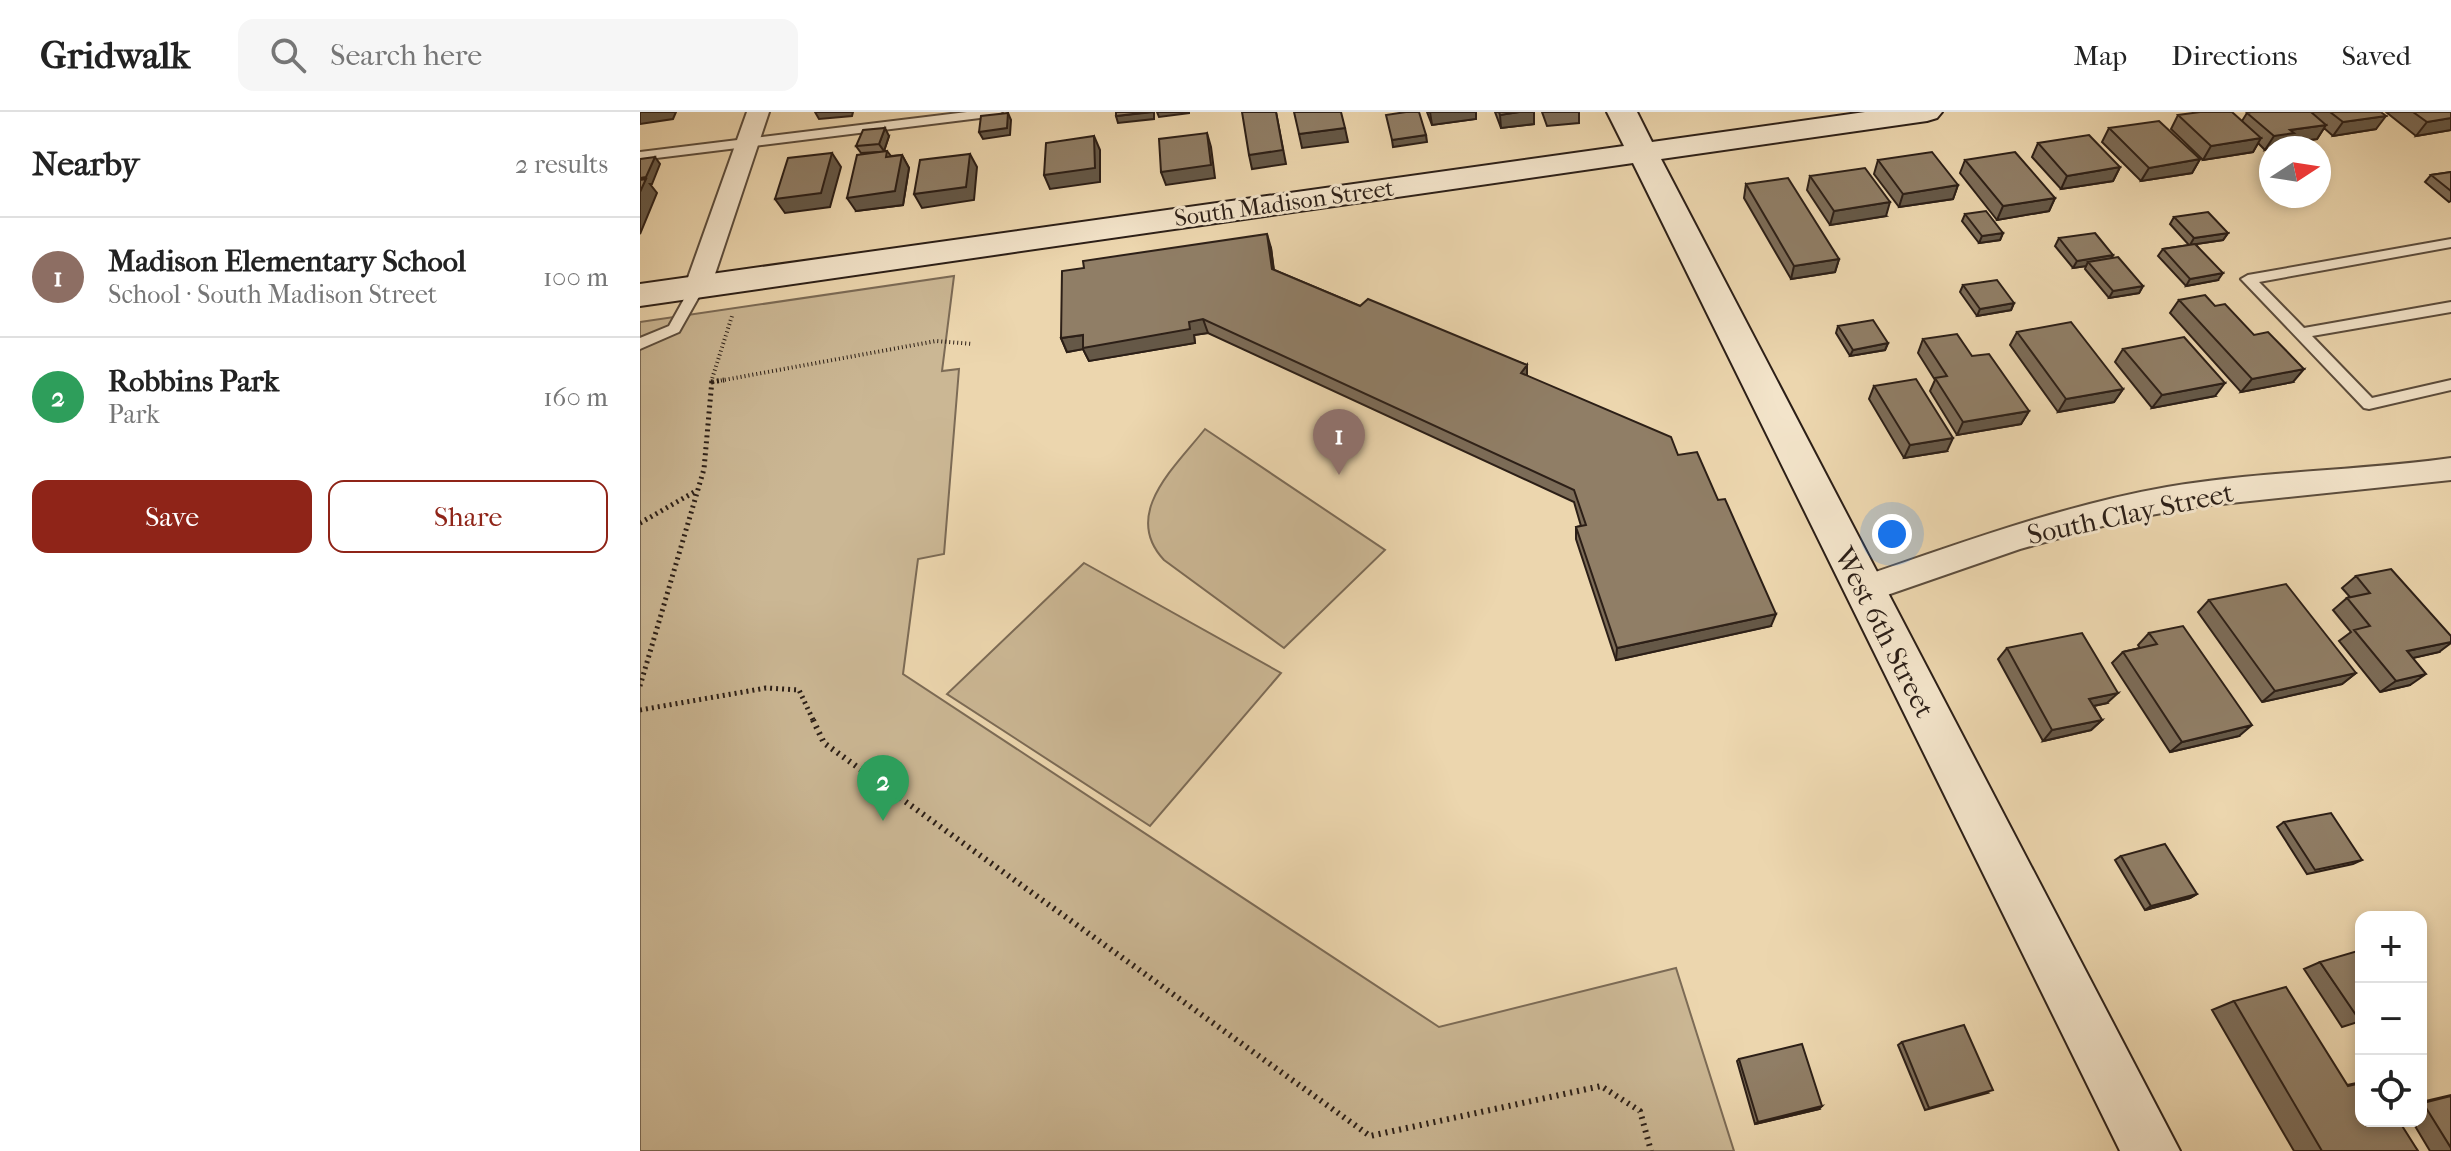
<!DOCTYPE html>
<meta charset="utf-8">
<style>
:root{--surface:#fff;--page:#f6f6f6;--text:#222;--muted:#767676;--line:#e0e0e0;--accent:#8f2418}
body{margin:0;font-family:"IM FELL French Canon",serif;background:var(--page);color:var(--text)}
.controls{position:absolute;right:24px;bottom:24px;display:grid;overflow:hidden;border-radius:16px;box-shadow:0 4px 12px #0003}
.controls button{width:72px;height:72px;display:grid;place-items:center;padding:0;border:0;border-bottom:2px solid var(--line);background:var(--surface);color:var(--text);font:40px sans-serif}
.compass{position:absolute;left:1619px;top:24px;width:72px;height:72px;border-radius:50%;background:var(--surface);box-shadow:0 4px 12px #0003;rotate:78deg}
.you{position:absolute;left:1252px;top:422px;width:28px;height:28px;margin:-20px;border:6px solid #fff;border-radius:50%;background:#1a73e8;box-shadow:0 0 0 12px #1a73e833}
.badge{display:grid;place-items:center;width:52px;height:52px;border-radius:50%;background:var(--accent);color:#fff;font-size:26px;font-weight:700}
.pin{position:absolute;translate:-50% -66px;filter:drop-shadow(0 2px 4px #0008)}
.pin::after{content:'';position:absolute;top:42px;width:28px;height:24px;background:inherit;clip-path:polygon(0 0,100% 0,50% 100%)}
.list{margin:0;padding:0;list-style:none}
h2{display:flex;justify-content:space-between;align-items:center;height:104px;margin:0;padding:0 32px;font-size:34px}
h2 small{font-size:26px;font-weight:400;color:var(--muted)}
.list li{display:grid;grid-template-columns:52px 1fr auto;gap:24px;align-items:center;box-sizing:border-box;height:120px;padding:0 32px;border-top:2px solid var(--line)}
.list b{display:block;font-size:30px;white-space:nowrap}
.list p{margin:0;font-size:26px;white-space:nowrap;color:var(--muted)}
.list em{font-size:26px;font-style:normal;color:var(--muted)}
.actions{display:flex;gap:16px;padding:24px 32px}
.actions a{flex:1;padding:18px 0;border:2px solid var(--accent);border-radius:16px;text-align:center;font-size:28px;color:var(--accent)}
.actions .main{background:var(--accent);color:#fff}
.icon{flex:none;width:44px;height:44px;fill:none;stroke:currentColor;stroke-width:2;stroke-linecap:round;stroke-linejoin:round}
.map{position:relative;flex:none;width:1811px;height:1039px;overflow:hidden}
header{display:flex;align-items:center;gap:48px;box-sizing:border-box;height:112px;padding:0 40px;background:var(--surface);border-bottom:2px solid var(--line)}
header strong{font-size:38px}
nav{display:flex;gap:44px;margin-inline-start:auto;font-size:28px}
.search{width:560px;height:72px;background:var(--page);display:flex;align-items:center;gap:20px;box-sizing:border-box;padding:0 28px;border-radius:16px;color:var(--muted);font-size:30px}
main{display:flex}
aside{flex:1;background:var(--surface)}
.map>svg:first-child{display:block}
</style>
<header>
<strong>Gridwalk</strong>
<div class="search"><svg class="icon" aria-label="search" viewBox="0 0 24 24"><circle cx="10" cy="10" r="6"/><path d="M15 15l6 6"/></svg>Search here</div>
<nav><a>Map</a><a>Directions</a><a>Saved</a></nav>
</header>
<main>
<aside>
<h2>Nearby<small>2 results</small></h2>
<ul class="list">
<li><span class="badge" style="background:#8d6e63">1</span><div><b>Madison Elementary School</b><p>School · South Madison Street</p></div><em>100 m</em></li>
<li><span class="badge" style="background:#2e9e5b">2</span><div><b>Robbins Park</b><p>Park</p></div><em>160 m</em></li>
</ul>
<div class="actions"><a class="main">Save</a><a>Share</a></div>
</aside>
<div class="map">
<svg width="1811" height="1039" viewBox="0 0 1811 1039">
<rect width="100%" height="100%" fill="#ecd6ae"/>
<filter id="stains"><feTurbulence type="fractalNoise" baseFrequency=".0025" numOctaves="4"/><feColorMatrix values="0 0 0 0 .2 0 0 0 0 .09 0 0 0 0 .02 0 0 0 .5 -.17"/></filter>
<radialGradient id="worn" r=".72"><stop offset=".6" stop-color="#630" stop-opacity="0"/><stop offset="1" stop-color="#630" stop-opacity=".3"/></radialGradient>
<path fill="#cbb794" stroke="#7c6b56" stroke-width="2" d="M314,164L302,259L319,257L304,442L278,447L263,562L799,915L1036,856L1094,1039H0V210Z
M565,317L745,438L644,536L524,448C481,402 535,355 565,317Z
M444,451L641,561L510,714L307,582Z"/>
<g fill="none" stroke-linecap="round" stroke-linejoin="round">
<g stroke="#5c4d3d" stroke-width="4">
<path id="lane" d="M327,0H362L356,4L0,48V40Z
M1811,127V135L1619,170L1664,216L1811,190V200L1672,224L1732,286L1811,268V278L1729,297L1724,296L1601,167L1608,163Z
M58,169L65,174L39,220L0,237V226L29,214L53,171Z"/>
</g>
<g stroke="#5c4d3d" stroke-width="4">
<path id="street" d="M107,0H129L71,174L67,180H49L45,174Z
M1811,346V368L1562,394L1488,407L1380,437L1224,491L1212,488L1207,478L1212,468C1316,433 1419,394 1527,375C1621,359 1717,359 1811,346Z"/>
</g>
<g stroke="#2c1f17" stroke-width="4">
<path id="secondary" d="M967,0H997L1012,30L1225,0H1302L1297,6L1287,9L1021,47L1540,1039H1480L993,51L0,194V172L984,34Z"/>
</g>
<path stroke="#2c1f17" stroke-width="4" stroke-dasharray="1 3" stroke-linecap="butt" d="M71,270L92,204
M73,270L296,229L333,232"/>
<path stroke="#2c1f17" stroke-width="5" stroke-dasharray="2 4" stroke-linecap="butt" d="M71,270L84,268
M0,411L56,379
M0,574L64,357L72,268
M0,598L126,576L159,578L174,610"/>
<path stroke="#2c1f17" stroke-width="6" stroke-dasharray="2 5" stroke-linecap="butt" d="M173,608L184,631L730,1024L961,974L1000,999L1011,1039"/>
<use href="#lane" fill="#f3e4ca" fill-rule="evenodd"/>
<use href="#street" fill="#f3e4ca" fill-rule="evenodd"/>
<use href="#secondary" fill="#f3e4ca" fill-rule="evenodd"/>
</g>
<path fill="#7c6c58" stroke="#2c1f17" stroke-width="2" d="M787,0H836V7L792,13Z
M855,0H894V12L861,16Z
M902,0H939V11L907,14Z
M1673,0H1741L1736,17L1693,24L1684,16L1677,27L1647,31L1645,35L1631,36L1625,38L1618,31L1613,40L1563,48L1531,17L1538,3L1602,9L1607,1H1672Z
M1746,0H1811V18L1776,24Z
M1469,16L1560,47L1552,61L1501,69L1462,30Z
M249,24L244,39H247L251,44L262,43L269,56L263,93L216,99L237,40L221,41L216,34Z
M1398,31L1480,55L1473,69L1421,77L1392,45Z
M1238,48L1318,73L1313,87L1259,95L1234,62Z
M1325,48L1415,86L1409,99L1357,108L1320,61Z
M1811,60V89L1809,90L1785,70L1791,63Z
M1170,64L1246,104L1190,113L1167,78Z
M1106,72L1199,147L1195,160L1151,167L1104,86Z
M1325,102L1363,121L1360,128L1339,131L1322,109Z
M1534,105L1588,121L1583,128L1556,132L1578,168L1546,174L1518,144L1523,137L1549,133L1530,112Z
M1419,126L1473,143L1472,146L1503,174L1499,181L1469,186L1445,157L1446,154L1433,156L1415,134Z
M631,136L634,158L720,194L887,253V264L1038,343L1131,514L976,548L936,427V415L941,414L934,390L568,221L554,223L555,231L449,249L443,237L427,240L421,226Z
M1323,173L1374,191L1371,198L1337,204L1320,180Z
M1539,188L1653,270L1601,280L1530,201Z
M1198,214L1248,231L1245,238L1210,244L1196,221Z
M1377,220L1483,277L1474,290L1418,300L1370,233Z
M1283,227L1332,244L1389,299L1381,312L1317,323L1290,279L1295,268L1278,241Z
M1483,237L1575,284L1512,296L1475,250Z
M1234,274L1307,339L1264,346L1229,287Z
M1716,464L1799,540L1772,546L1770,573L1740,580L1699,529L1711,520L1693,498L1707,486L1710,485L1702,476Z
M1569,488L1716,561L1702,572L1622,590L1558,500Z
M1509,521L1599,624L1530,640L1472,551L1483,540L1500,536L1498,533Z
M1367,536L1467,591L1454,594L1462,608L1451,618L1403,629L1358,547Z
M1644,710L1722,748L1713,752L1667,762L1637,715Z
M1481,744L1557,782L1550,786L1505,798L1475,748Z
M1680,850L1721,909L1702,915L1664,857Z
M1594,889L1707,973L1721,970L1778,1039H1654L1572,898Z
M1262,930L1348,981L1285,998L1258,933Z
M1099,947L1179,997L1115,1012L1097,949Z
M1811,983V1039H1790L1772,1009H1781V990Z"/>
<path fill="#655847" stroke="#2c1f17" stroke-width="2" d="M0,0H36L33,7L0,12Z
M175,0H213L212,4L179,7Z
M514,0V7L478,11L476,4Z
M517,0H549V1L519,5Z
M636,0L646,52L612,57L609,43Z
M790,0H836V7L792,13Z
M879,0H894V12L861,16L860,3Z
M368,1L371,8L370,23L343,27L339,20Z
M1746,4L1736,17L1693,24L1703,10Z
M1811,6V18L1776,24L1787,10Z
M1686,13L1677,27L1647,31L1645,35L1631,36L1625,38L1634,24L1650,18Z
M245,16L249,24L244,39L239,32Z
M705,16L708,30L662,36L659,22Z
M567,21L571,35L575,66L526,73L521,60Z
M786,23L787,30L753,35L752,28Z
M454,24L460,38V70L410,77L404,63Z
M1621,26L1613,40L1563,48L1571,34Z
M192,41L201,55L190,95L145,101L135,87Z
M330,42L337,55L334,88L282,96L274,82Z
M262,43L269,56L263,93L216,99L207,86Z
M15,45L20,52L12,72H10L17,81L0,122V66Z
M1560,47L1552,61L1501,69L1509,56Z
M1480,55L1473,69L1421,77L1427,64Z
M1318,73L1313,87L1259,95L1263,82Z
M1415,86L1409,99L1357,108L1363,94Z
M1250,90L1246,104L1190,113L1194,99Z
M1363,121L1360,128L1339,131L1342,124Z
M1588,121L1583,128L1550,133L1554,126Z
M627,122L631,136L635,170L632,157Z
M1473,143L1469,150H1448L1446,154L1433,156L1437,149Z
M1199,147L1195,160L1151,167L1154,154Z
M1583,161L1578,168L1546,174L1550,167Z
M1503,174L1499,181L1469,186L1473,179Z
M1374,191L1371,198L1337,204L1340,197Z
M563,207L568,221L554,223L555,231L449,249L443,237L427,240L421,226Z
M1248,231L1245,238L1210,244L1213,238Z
M887,253V266L881,261Z
M1664,257L1653,270L1601,280L1612,267Z
M1585,271L1575,284L1512,296L1522,283Z
M1483,277L1474,290L1418,300L1426,287Z
M1389,299L1381,312L1317,323L1323,310Z
M1313,326L1307,339L1264,346L1270,333Z
M1136,502L1131,514L976,548L977,536Z
M1811,530V531L1799,540L1751,551L1767,539Z
M1716,561L1702,572L1622,590L1635,579Z
M1786,562L1770,573L1740,580L1756,569Z
M1478,581L1467,591L1439,597L1449,587Z
M1462,608L1451,618L1403,629L1412,618Z
M1612,613L1599,624L1530,640L1542,630Z
M1557,782L1550,786L1505,798L1511,794Z
M1182,994L1179,997L1115,1012L1118,1010Z"/>
<path fill="#907e66" stroke="#2c1f17" stroke-width="2" d="M476,0H509L476,4Z
M602,0H636L643,38L609,43Z
M654,0H701L705,16L659,22Z
M766,0H779L786,23L752,28L746,3Z
M859,0H879L860,3Z
M1560,0H1592L1621,26L1571,34L1538,3Z
M1611,0H1671L1686,13L1650,18L1654,21L1634,24L1607,1Z
M1690,0H1741L1746,4L1703,10Z
M1773,0H1811V6L1787,10Z
M368,1L367,16L339,20L341,4Z
M1519,9L1560,47L1509,56L1469,16Z
M245,16L239,32L216,34L223,18Z
M567,21L571,53L521,60L519,27Z
M1449,23L1480,55L1427,64L1398,31Z
M454,24L455,56L404,63L406,31Z
M247,39L246,45L262,43L255,79L207,86L217,43Z
M1292,40L1318,73L1263,82L1238,48Z
M1375,40L1415,86L1363,94L1325,48Z
M192,41L181,81L135,87L148,46Z
M330,42L326,75L274,82L280,48Z
M15,45L6,65L0,66V47Z
M1225,56L1250,90L1194,99L1170,64Z
M1811,60V79L1791,63Z
M1148,66L1199,147L1154,154L1106,72Z
M6,67L0,80V68Z
M1346,99L1363,121L1342,124L1325,102Z
M1568,100L1588,121L1554,126L1534,105Z
M1455,121L1473,143L1437,149L1419,126Z
M627,122L632,157L720,194L728,187L887,253L881,261L1031,325L1038,343L1057,340L1078,388L1085,387L1136,502L977,536L936,415L946,413L934,378L563,207L549,210L550,217L443,236V223L421,226L422,159L444,156L443,149Z
M1555,132L1583,161L1550,167L1523,137Z
M1478,145L1503,174L1473,179L1448,150Z
M1357,168L1374,191L1340,197L1323,173Z
M1565,183L1575,194L1585,192L1614,223L1628,220L1664,257L1612,267L1539,188Z
M1233,208L1248,231L1213,238L1198,214Z
M1431,210L1483,277L1426,287L1377,220Z
M1317,222L1332,244L1349,242L1389,299L1323,310L1295,266L1307,264L1283,227Z
M1544,225L1585,271L1522,283L1483,237Z
M1276,267L1313,326L1270,333L1234,274Z
M1751,457L1811,524V530L1767,539L1786,562L1756,569L1714,518L1730,514L1707,486L1730,481L1716,464Z
M1646,472L1716,561L1635,579L1569,488Z
M1543,514L1612,613L1542,630L1483,540L1517,532L1509,521Z
M1442,521L1478,581L1449,587L1462,608L1412,618L1367,536Z
M1691,701L1722,748L1675,758L1644,710Z
M1525,732L1557,782L1511,794L1481,744Z
M1721,838V909H1720L1680,850Z
M1646,875L1708,974L1721,971V1009H1759L1778,1039H1682L1594,889Z
M1324,913L1353,978L1289,996L1262,930Z
M1162,932L1182,994L1118,1010L1099,947Z
M1811,984V1036L1783,991Z"/>
<g text-anchor="middle" stroke-width="6" stroke-linejoin="round" paint-order="stroke">
<g font-size="24" fill="#2c1f17" stroke="#f3e4ca">
<text transform="translate(644 91) rotate(-8)" y="8">South Madison Street</text>
</g>
<g font-size="28" fill="#2c1f17" stroke="#f3e4ca">
<text transform="translate(1490 401) rotate(-12)" y="10">South Clay Street</text>
<text transform="translate(1245 520) rotate(63)" y="10">West 6th Street</text>
</g>
</g>
<rect width="100%" height="100%" filter="url(#stains)"/>
<rect width="100%" height="100%" fill="url(#worn)"/>
</svg>
<div class="controls">
<button>+</button>
<button>−</button>
<button><svg class="icon" aria-label="locate" viewBox="0 0 24 24"><circle cx="12" cy="12" r="6"/><path d="M12 2v4M12 18v4M2 12h4M18 12h4"/></svg></button>
</div>
<svg class="compass" viewBox="-18 -18 36 36"><path d="M0-13l5 13h-10z" fill="#e53935"/><path d="M0 13l5-13h-10z" fill="#767676"/></svg>
<div class="you"></div>
<div class="pin badge" style="left:699px;top:363px;background:#8d6e63">1</div>
<div class="pin badge" style="left:243px;top:709px;background:#2e9e5b">2</div>
</div>
</main>
